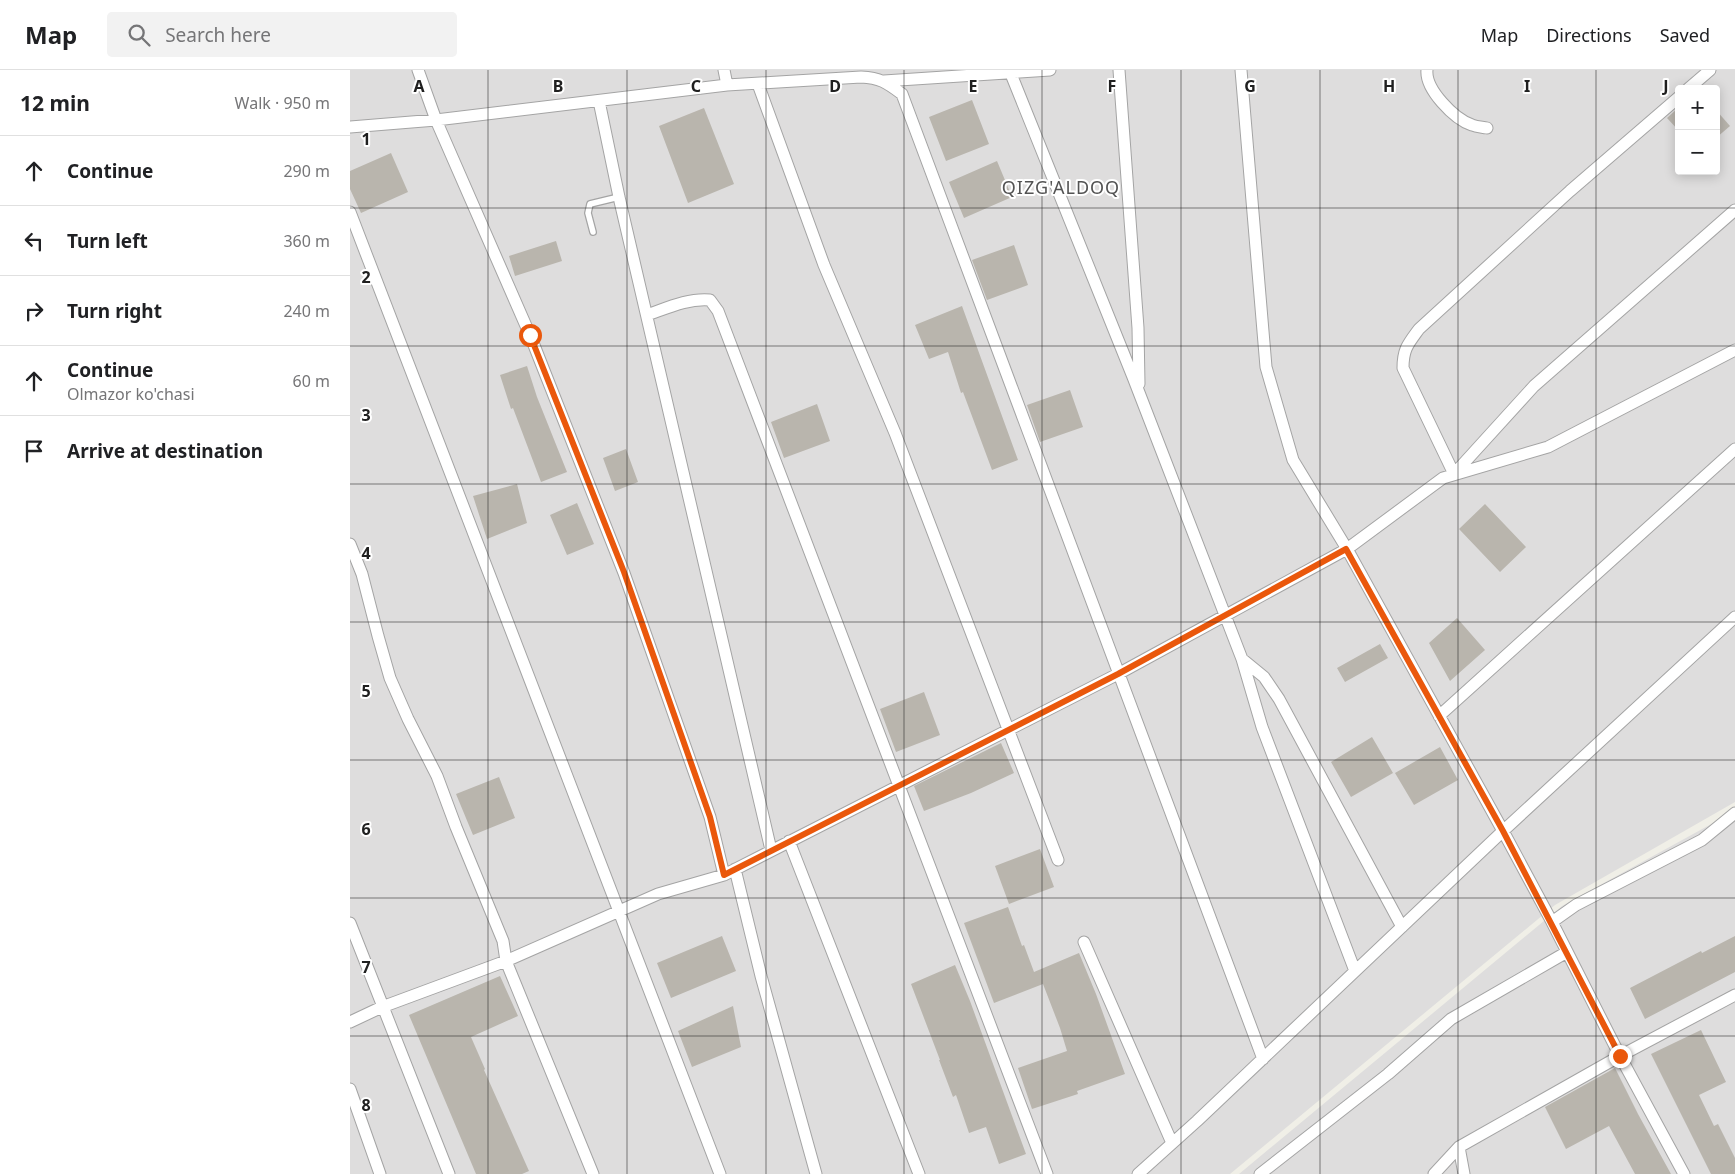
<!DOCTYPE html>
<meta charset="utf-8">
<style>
:root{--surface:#fff;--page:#f2f2f2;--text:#202124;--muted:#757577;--line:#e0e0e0}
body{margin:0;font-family:"Noto Sans",sans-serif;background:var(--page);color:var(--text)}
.controls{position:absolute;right:15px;top:15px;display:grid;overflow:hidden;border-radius:5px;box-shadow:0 2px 12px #0003}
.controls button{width:45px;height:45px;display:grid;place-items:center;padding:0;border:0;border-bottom:1px solid var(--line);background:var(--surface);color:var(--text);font:25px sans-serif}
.stop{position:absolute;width:15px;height:15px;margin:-11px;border:4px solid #ea580c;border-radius:50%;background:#fff}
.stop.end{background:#ea580c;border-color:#fff;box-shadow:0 1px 5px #0008}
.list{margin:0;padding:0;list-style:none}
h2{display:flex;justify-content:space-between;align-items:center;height:65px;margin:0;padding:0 20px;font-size:21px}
h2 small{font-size:16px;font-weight:400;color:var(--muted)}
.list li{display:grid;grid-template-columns:32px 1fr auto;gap:15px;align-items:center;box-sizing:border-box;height:70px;padding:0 20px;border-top:1px solid var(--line)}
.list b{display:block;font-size:19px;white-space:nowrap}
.list p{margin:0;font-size:16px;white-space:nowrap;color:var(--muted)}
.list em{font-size:16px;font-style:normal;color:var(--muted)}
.icon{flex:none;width:28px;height:28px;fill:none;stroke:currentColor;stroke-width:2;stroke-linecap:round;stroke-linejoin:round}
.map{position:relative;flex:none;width:1385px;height:1104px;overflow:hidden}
header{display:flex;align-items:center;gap:30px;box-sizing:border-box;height:70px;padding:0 25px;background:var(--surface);border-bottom:1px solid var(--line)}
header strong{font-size:24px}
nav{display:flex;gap:28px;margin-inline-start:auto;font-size:18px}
.search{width:350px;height:45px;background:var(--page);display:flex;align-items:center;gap:12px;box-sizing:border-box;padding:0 18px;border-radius:5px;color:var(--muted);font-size:19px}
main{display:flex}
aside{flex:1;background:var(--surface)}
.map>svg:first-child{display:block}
</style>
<header>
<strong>Map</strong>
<div class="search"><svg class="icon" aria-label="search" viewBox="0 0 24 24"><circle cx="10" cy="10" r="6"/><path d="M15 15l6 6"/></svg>Search here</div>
<nav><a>Map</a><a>Directions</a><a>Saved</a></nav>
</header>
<main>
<aside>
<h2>12 min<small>Walk · 950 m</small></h2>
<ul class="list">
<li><svg class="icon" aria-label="ahead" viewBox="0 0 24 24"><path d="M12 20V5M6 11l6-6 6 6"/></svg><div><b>Continue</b></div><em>290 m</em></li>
<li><svg class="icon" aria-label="left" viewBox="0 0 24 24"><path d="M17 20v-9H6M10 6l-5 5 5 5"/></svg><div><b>Turn left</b></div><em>360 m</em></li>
<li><svg class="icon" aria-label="right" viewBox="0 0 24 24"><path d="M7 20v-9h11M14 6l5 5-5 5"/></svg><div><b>Turn right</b></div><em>240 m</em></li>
<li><svg class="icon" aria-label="ahead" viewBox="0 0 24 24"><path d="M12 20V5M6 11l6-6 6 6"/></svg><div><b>Continue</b><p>Olmazor ko'chasi</p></div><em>60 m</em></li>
<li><svg class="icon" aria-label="arrive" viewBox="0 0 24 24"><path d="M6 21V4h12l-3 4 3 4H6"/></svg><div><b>Arrive at destination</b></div></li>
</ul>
</aside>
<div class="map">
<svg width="1385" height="1104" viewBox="0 0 1385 1104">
<rect width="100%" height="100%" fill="#f0efe7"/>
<path fill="#dedddd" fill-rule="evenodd" d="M0,0H1385V732L1205,835L880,1104H0ZM1329,19H1366V101H1329Z
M1385,741V1104H889L1212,836Z"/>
<path fill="#b9b5ad" d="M622,30L639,74L596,91L579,47Z
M1329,37V61L1317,48Z
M354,38L384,114L338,133L309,56Z
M1366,40L1380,56L1366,68Z
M41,83L58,122L11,143L0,119V101Z
M647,91L662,127L614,148L599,112Z
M206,171L212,191L165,206L159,186Z
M664,175L678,215L637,230L622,190Z
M612,236L668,390L642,400L613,322L611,323L598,282L579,289L565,255Z
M177,296L187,327L217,402L191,412L163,338L161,339L150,305Z
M720,320L733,357L690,372L677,335Z
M467,334L480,371L434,388L421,352Z
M276,379L288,412L265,421L253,388Z
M167,414L177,453L137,469L123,426Z
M227,433L244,474L217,485L200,445Z
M1135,434L1176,477L1150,502L1109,459Z
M1107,548L1135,580L1100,611L1079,573Z
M1030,574L1038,588L995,612L987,598Z
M574,622L590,665L546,682L530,639Z
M1022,667L1043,703L1001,727L981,692Z
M651,673L664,703L621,723L574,741L564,716Z
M1090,677L1108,710L1064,735L1045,703Z
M149,707L165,748L123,765L106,724Z
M690,779L704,817L659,834L645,796Z
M658,837L672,876L674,875L684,902L729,883L746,924L775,1004L727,1021L728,1024L682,1039L668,998L717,981L710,958L693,914L644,933L614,853Z
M372,866L386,901L321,928L307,893Z
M1385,866V902L1295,949L1280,918L1351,881L1352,883Z
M605,895L620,931L676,1084L649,1094L636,1057L619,1063L606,1025L603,1027L589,990H590L561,914Z
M150,906L168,946L121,967L135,999L134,1000L179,1101L172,1104H126L59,945Z
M383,936L391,977L342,997L328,961Z
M1351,960L1376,1012L1349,1025L1364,1056L1368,1054L1385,1088V1104H1361L1301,984Z
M1265,998L1288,1044L1321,1104H1285L1259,1056L1216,1079L1195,1037Z"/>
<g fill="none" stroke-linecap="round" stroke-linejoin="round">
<g stroke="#a4a4a4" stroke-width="8">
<path id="lane" d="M243,162L238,143L240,134L269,127"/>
</g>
<g stroke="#a4a4a4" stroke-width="13">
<path id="street" d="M68,0L86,50L180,265L274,503L360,747L374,805
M374,0L377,15L511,7C530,8 536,12 552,24L913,989
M769,0L788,258L789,314
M891,0L916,297L943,390L997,479L1153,761L1202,852
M1077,0C1075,19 1104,49 1122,55C1127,57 1132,57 1137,58
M661,4L783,307L892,589L912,657L1005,901
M534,11L700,0
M408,14L474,195L545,363L708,790
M1338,19L1360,0
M1329,27L1220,121L1069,259C1058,274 1053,279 1053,298L1104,404L1184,316L1385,140
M249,31L269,127L421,780
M0,57L86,50L377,15
M0,142L370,1104
M297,245C317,238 338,228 360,230L368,241L697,1104
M0,474L12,504L28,566L40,608L58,649L87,706L106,757L153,871L156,891L243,1104
M892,589L914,607L929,629L1052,857
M1089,646L1385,379
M439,771L569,1104
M385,799L411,906L466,1104
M0,853L99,1104
M734,872L822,1073
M0,952L32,937L156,891L308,824L374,805L768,604L997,479L1093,408L1198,377L1385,280
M0,1019L30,1104
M1109,1077L1114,1104
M788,1104L847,1051L1153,761L1385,547
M910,1104L1038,1004L1101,949L1217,882
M1084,1104L1109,1077L1270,986L1385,925
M1334,1104L1270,986L1202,852L1226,835L1352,770L1385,743"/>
</g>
<use href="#lane" stroke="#fff" stroke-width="5.5"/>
<use href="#street" stroke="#fff" stroke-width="11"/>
</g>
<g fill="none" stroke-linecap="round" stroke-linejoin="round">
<path stroke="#ea580c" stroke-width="6" d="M180,265L274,502L360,747L374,805L768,604L996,479L1153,761L1270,986"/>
</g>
<path fill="none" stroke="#202020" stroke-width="1" stroke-opacity="0.55" d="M138,0V1104M277,0V1104M416,0V1104M554,0V1104M692,0V1104M831,0V1104M970,0V1104M1108,0V1104M1246,0V1104M0,138H1385M0,276H1385M0,414H1385M0,552H1385M0,690H1385M0,828H1385M0,966H1385"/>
<g text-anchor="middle" stroke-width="4" stroke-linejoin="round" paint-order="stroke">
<g font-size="18" letter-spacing="1" fill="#535353" stroke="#fff">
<text x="711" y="124">QIZG'ALDOQ</text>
</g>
</g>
<g font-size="16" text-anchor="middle" font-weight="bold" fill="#202020" stroke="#fff" stroke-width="4" stroke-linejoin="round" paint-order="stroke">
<text x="69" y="22">A</text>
<text x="208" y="22">B</text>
<text x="346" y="22">C</text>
<text x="485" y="22">D</text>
<text x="623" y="22">E</text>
<text x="762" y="22">F</text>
<text x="900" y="22">G</text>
<text x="1039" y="22">H</text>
<text x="1177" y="22">I</text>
<text x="1316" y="22">J</text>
<text x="16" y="75">1</text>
<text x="16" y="213">2</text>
<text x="16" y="351">3</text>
<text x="16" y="489">4</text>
<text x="16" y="627">5</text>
<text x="16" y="765">6</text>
<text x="16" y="903">7</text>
<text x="16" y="1041">8</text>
</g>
</svg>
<div class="controls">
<button>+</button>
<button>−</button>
</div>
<div class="stop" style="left:180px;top:265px"></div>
<div class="stop end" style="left:1270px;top:986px"></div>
</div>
</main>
